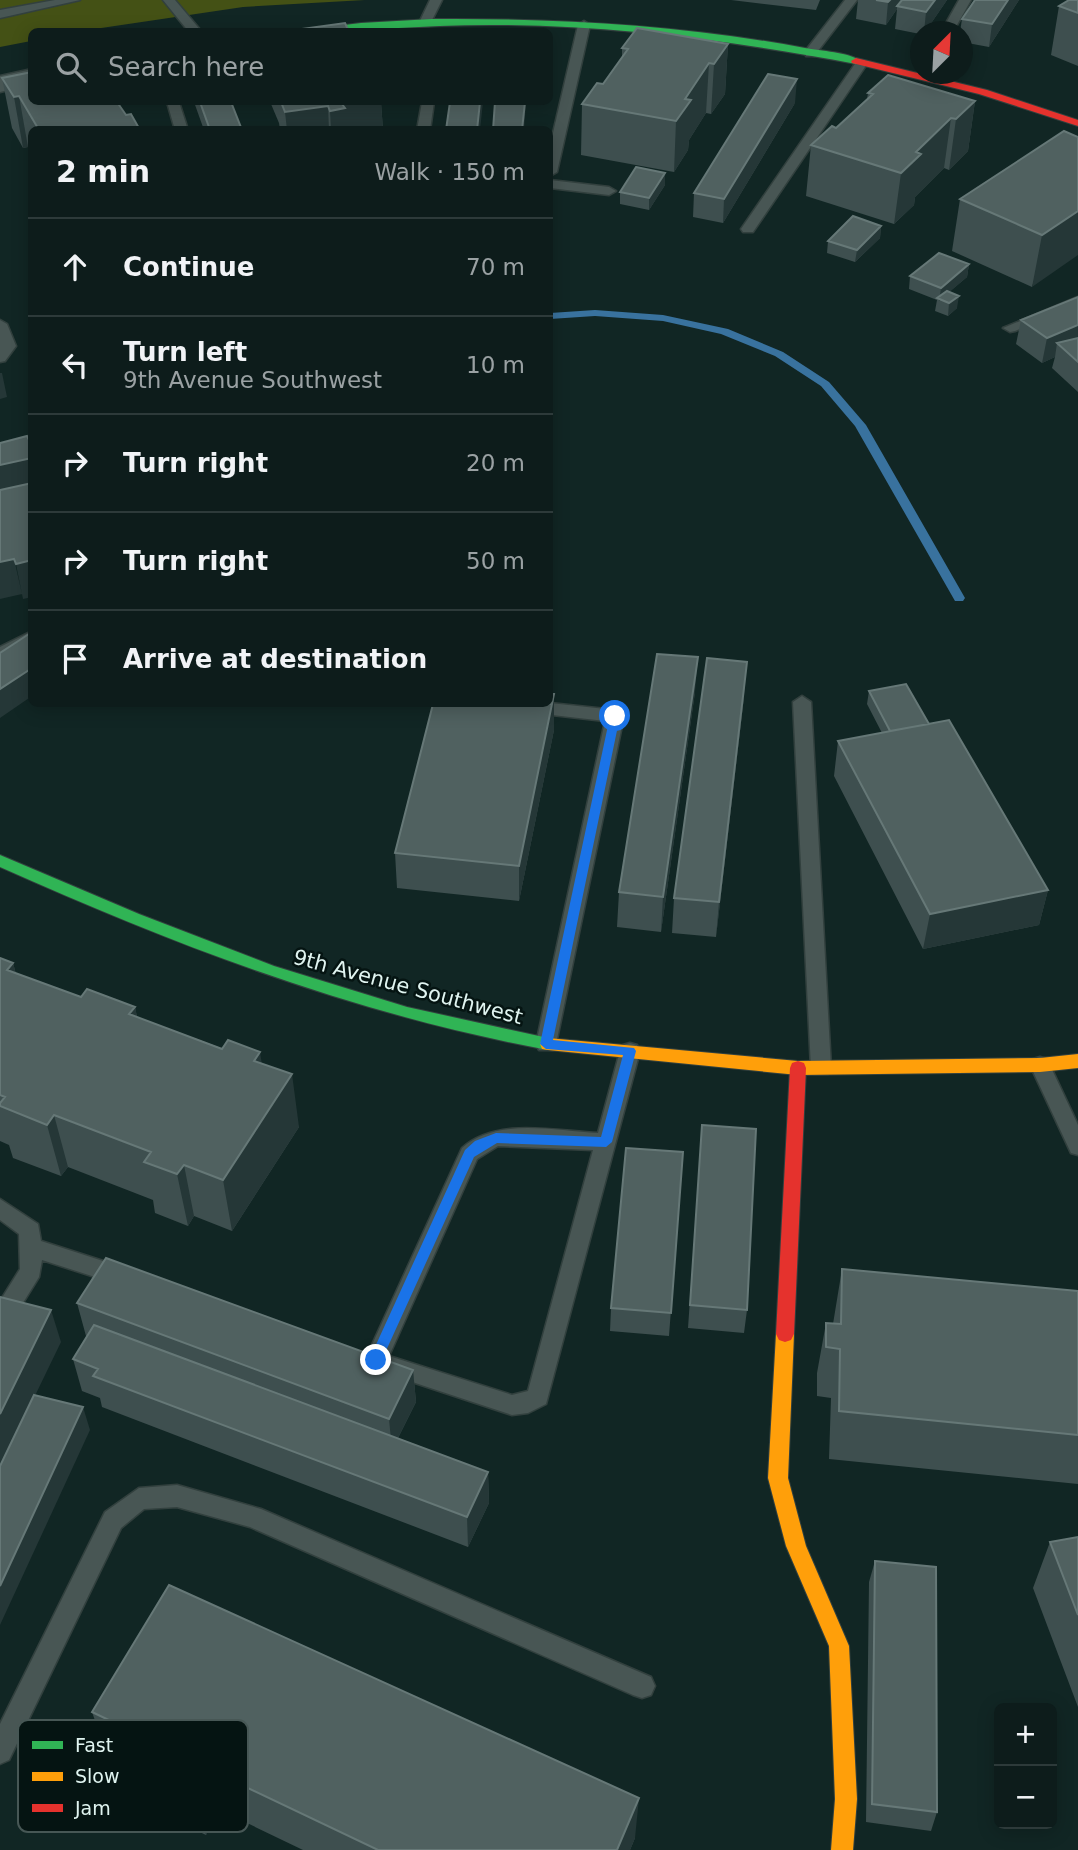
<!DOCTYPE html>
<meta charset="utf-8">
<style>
:root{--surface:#0d1c1b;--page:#162524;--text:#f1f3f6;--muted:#9aa1a3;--line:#2d3a3a}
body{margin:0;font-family:"DejaVu Sans",sans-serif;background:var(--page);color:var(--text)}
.controls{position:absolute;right:21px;bottom:21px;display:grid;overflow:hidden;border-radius:10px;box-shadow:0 4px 18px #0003}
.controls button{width:63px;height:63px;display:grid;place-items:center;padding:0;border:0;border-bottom:2px solid var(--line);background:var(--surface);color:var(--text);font:35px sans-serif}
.compass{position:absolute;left:910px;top:21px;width:63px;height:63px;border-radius:50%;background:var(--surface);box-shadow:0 4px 18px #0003;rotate:24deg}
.stop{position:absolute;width:21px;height:21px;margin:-16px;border:5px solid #1a73e8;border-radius:50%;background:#fff}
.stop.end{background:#1a73e8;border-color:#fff;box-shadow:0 2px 7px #0008}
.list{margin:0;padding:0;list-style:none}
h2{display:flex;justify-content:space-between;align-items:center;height:91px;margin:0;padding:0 28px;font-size:30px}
h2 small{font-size:23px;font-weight:400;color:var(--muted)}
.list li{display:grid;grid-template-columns:46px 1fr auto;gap:21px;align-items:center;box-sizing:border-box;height:98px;padding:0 28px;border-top:2px solid var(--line)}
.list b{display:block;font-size:26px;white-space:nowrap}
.list p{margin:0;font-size:23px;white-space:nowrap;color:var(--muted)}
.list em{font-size:23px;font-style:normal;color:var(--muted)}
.icon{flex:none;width:38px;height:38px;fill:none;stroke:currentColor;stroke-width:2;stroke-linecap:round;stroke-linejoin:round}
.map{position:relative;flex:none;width:1078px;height:1850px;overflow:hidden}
.search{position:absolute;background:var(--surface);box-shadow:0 4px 18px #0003;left:28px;top:28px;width:525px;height:77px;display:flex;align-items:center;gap:18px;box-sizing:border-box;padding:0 24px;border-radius:10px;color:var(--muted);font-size:26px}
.panel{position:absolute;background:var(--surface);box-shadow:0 4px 18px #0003;left:28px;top:126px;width:525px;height:581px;border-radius:10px}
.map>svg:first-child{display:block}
</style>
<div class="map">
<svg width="1078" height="1850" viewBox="0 0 1078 1850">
<rect width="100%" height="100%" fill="#112624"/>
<path fill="#445115" d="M0,0H365L243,7L81,31L32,32L31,41L0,47Z"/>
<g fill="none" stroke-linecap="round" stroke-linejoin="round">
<path fill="#39729e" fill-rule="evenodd" d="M595,310L663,315L728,329L783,352L829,382L866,425L965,598L963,601H955L855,426L821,386L775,356L721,334L663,321L595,316L550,319V313Z"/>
<g stroke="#32403e" stroke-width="3">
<path id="lane" d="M55,0H80L0,18V10Z
M163,0H175L202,32H189Z
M430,0H442L429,26H421L419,23Z
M845,0H857L814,56H806V50Z
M959,0H971L953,32H941Z
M584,21L590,25L557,172L550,176V146L578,25Z
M857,61L867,64L753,232H743L741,229Z
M167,102H179L188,130H175Z
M422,102H434L430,130H417Z
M550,180L609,187L616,191L609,195L550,188Z
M1078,297V306L1015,331L1010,332L1003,328Z
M0,320L7,324L16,346L5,361L0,362Z
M32,631V644L0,660V647Z
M802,696L811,702L831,1068L828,1074H814L811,1068L793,702Z
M550,703L615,710L624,716L556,1044L553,1050H539L536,1044L605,721L508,710L499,704Z
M630,1043L637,1045L640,1051L546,1404L528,1413L512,1415L391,1375L381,1368L368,1367L365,1360L462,1148C497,1117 554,1131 598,1133L620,1051L623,1045ZM498,1146L593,1150L528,1391L512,1395L389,1356L477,1159Z
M1040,1057L1047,1059L1078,1125V1155L1071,1153L1030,1065L1033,1059Z
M0,1199L38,1224L41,1241L131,1270L134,1277L131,1284L123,1286L42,1260L39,1277L8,1327L0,1330V1301L20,1269L19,1234L0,1220Z
M177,1485L261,1509L651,1677L655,1686L651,1695L642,1698L633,1695L250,1527L177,1507L144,1509L121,1528L9,1760L0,1764V1724L105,1512L139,1488Z"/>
</g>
<g stroke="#32403e" stroke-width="3">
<path id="street" d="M32,69V84L0,92V76Z"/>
</g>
<g stroke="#32403e" stroke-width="2">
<path id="fast" d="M432,19C557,18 682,25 805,48C821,51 848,52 861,61L856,64C739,42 622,26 503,25C431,24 359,32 286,32L361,23Z
M0,855L139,914L274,966L407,1007L548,1038L554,1039L556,1044L554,1049L548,1050C352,1013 182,948 0,867Z"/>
</g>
<g stroke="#32403e" stroke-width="2">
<path id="slow" d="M548,1038L798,1061L1040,1058L1078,1054V1068L1040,1072L798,1075L548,1050L542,1049L540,1044L542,1039Z
M785,1326L791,1328L794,1334L788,1478L806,1546L849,1646L857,1799L853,1850H831L835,1799L829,1646L786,1546L768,1478L776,1334L779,1328Z"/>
</g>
<g stroke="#32403e" stroke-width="2">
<path id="jam" d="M856,58L987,90L1078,120V126L979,94L852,63L851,61Z
M798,1061L804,1063L806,1068L794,1334L791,1340L785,1342L779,1340L776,1334L790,1068L792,1063Z"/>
</g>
<use href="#lane" fill="#485654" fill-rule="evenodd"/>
<use href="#street" fill="#485654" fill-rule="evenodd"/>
<use href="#fast" fill="#30b455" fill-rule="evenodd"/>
<use href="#slow" fill="#ff9f0a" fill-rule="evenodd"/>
<use href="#jam" fill="#e5322d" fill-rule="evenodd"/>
</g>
<path fill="#3e4f4f" d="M731,0H820L816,10Z
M858,0H947L925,32H920V34L895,29L897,9L886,25L856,19Z
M975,0H1019L989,47L962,42V32H960L962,19Z
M1078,0V66L1051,55L1059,6Z
M728,44L725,94L711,114L706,113L689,140L688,150L674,172L581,155L582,104L603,84L622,57V48Z
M2,78L126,115L140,130H32V153L28,147L23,148L12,128Z
M868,93L975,101L968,151L949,170L944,168L915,197L914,205L894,224L806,196L811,145L836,128L867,99Z
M194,102H231L242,130H204Z
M265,102H381L383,130H280L279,123L271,104L266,105Z
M795,103L723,223L693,217L694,193Z
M1078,137L1032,287L952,251L960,199Z
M665,185L649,210L620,204V192Z
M881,226L880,238L855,262L827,253L828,241Z
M969,264L967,277L949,292L957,308L948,316L935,311L937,300L909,289L910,276Z
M1078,297V392L1052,368L1055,357L1042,363L1016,344L1021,320Z
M869,691L929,724L1048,890L1039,925L923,949L834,776L838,741L882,733L867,704Z
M695,692L661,932L617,927L619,892Z
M554,694V730L519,901L397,888L395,853Z
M744,697L716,937L672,933L674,898Z
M0,958L13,963L16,974L81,997L135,1007L137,1017L262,1063L299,1127L232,1231L194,1216L188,1226L155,1213L153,1200L68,1167L61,1176L13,1158L9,1145L0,1141Z
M702,1125L747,1310L744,1333L688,1328Z
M683,1152L669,1336L610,1331L611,1308Z
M842,1269L1078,1291V1484L829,1459L831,1398L817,1396V1373L826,1323L833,1324Z
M77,1303L413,1370L416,1402L398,1438L488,1472L489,1503L468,1547L102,1407L100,1398L82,1391L73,1359L88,1336H86Z
M1078,1537V1707L1033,1588L1050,1542Z
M875,1561L937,1812L931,1831L866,1822L869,1582Z
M92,1712L635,1838L630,1850H303L220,1810L206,1835L181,1823L168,1784L107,1755Z"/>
<path fill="#253737" d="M890,0H904L897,6V9L886,25L888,2Z
M935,0H947L925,32H924L926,12Z
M1008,0H1019L989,47L992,24Z
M728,44L725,94L711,114L714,64Z
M709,63L706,113L689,140L688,150L674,172L676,121L685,99Z
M797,79L795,103L723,223L724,199Z
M19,96L28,147L23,148L14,97Z
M975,101L968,151L949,170L956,119Z
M358,102H381L383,130H331L330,111L342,104Z
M480,102H483L480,130H477Z
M525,102H526L524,130H522Z
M328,106L329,130H287L285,112Z
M951,118L944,168L915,197L914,205L894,224L901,173L916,152Z
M665,173V185L649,210V198Z
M1078,211V255L1032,287L1042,235Z
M881,226L880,238L855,262L857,250Z
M969,264L967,277L939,301L941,288Z
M959,296L957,308L948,316L949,303Z
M1078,325V347L1057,343L1055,357L1042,363L1047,338Z
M0,373H2L7,397L0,399Z
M32,458V484L0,491V465Z
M14,559L22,594L0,599V562Z
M32,560V597L23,599L16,564Z
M698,657L695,692L661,932L663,897Z
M747,662L744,697L716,937L719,902Z
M32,668V696L0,718V689Z
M554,694V730L519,901V866Z
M1048,890L1039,925L923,949L930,914Z
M13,963L27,1016L7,970Z
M135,1007L146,1059L129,1014Z
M260,1052L268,1104L254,1061Z
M292,1074L299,1127L232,1231L223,1180Z
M54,1115L68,1167L61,1176L47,1125Z
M184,1165L194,1216L188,1226L177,1174Z
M51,1310L61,1342L0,1468V1414Z
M413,1370L416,1402L392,1450L389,1419Z
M83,1407L90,1430L0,1625V1586Z
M488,1472L489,1503L468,1547L467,1517Z
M208,1769L220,1810L206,1835L194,1794Z
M639,1798L635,1838L630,1850H617Z"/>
<path fill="#506160" stroke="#667877" stroke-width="2" d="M876,0H890L888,2Z
M902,0H935L926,12L897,6Z
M975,0H1008L992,24L962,19Z
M1069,0H1078V13L1059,6Z
M345,23L349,32H280Z
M637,28L728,44L714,64L709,63L685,99L691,100L676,121L582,104L597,83L603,84L628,49L622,48Z
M32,72V102H117L126,115L131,114L140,130H39L19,96L14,97L2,78Z
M768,74L797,79L724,199L694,193Z
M888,75L975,101L956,119L951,118L916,152L921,154L901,173L811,145L832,126L836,128L873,94L868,93Z
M200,102H231L242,130H210Z
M281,102H358L342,104L345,108L330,111L328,106L285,112Z
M450,102H480L477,130H446Z
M495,102H525L522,130H493Z
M1064,131L1078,137V211L1042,235L960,199Z
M636,167L665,173L649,198L620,192Z
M853,216L881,226L857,250L828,241Z
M939,253L969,264L941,288L910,276Z
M947,291L959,296L949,303L937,298Z
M1078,297V325L1047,338L1021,320Z
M1078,338V362L1057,343Z
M27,436L32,446V458L0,465V443Z
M32,483V560L16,564L14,559L0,562V490Z
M32,632V668L0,689V653Z
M657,654L698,657L663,897L619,892Z
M707,658L747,662L719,902L674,898Z
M906,684L929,724L890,731L869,691Z
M550,694H554L519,866L395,853L433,704H550Z
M949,720L1048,890L930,914L838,741Z
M0,958L13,963L7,970L81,997L87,989L135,1007L129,1014L222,1049L228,1040L260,1052L254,1061L292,1074L223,1180L184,1165L177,1174L144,1162L151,1152L54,1115L47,1125L0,1106V1103L5,1097L0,1095Z
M702,1125L756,1129L747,1310L690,1305Z
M626,1148L683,1152L671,1313L611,1308Z
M106,1258L413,1370L389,1419L77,1303Z
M842,1269L1078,1291V1435L839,1411L840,1349L826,1347V1323L841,1324Z
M0,1297L51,1310L0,1414Z
M94,1325L488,1472L467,1517L93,1376L98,1369L73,1359Z
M34,1395L83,1407L0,1586V1466Z
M1078,1537V1615L1050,1542Z
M875,1561L936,1567L937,1812L872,1804Z
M169,1585L639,1798L617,1850H378L208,1769L194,1794L168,1782L182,1755L92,1712Z"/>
<path fill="#1a73e8" d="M615,712L620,716L553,1040L634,1048L636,1051L612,1142L606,1147L497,1143L474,1157L380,1364H371L369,1360L465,1150L475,1141L496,1133L601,1137L623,1055L546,1049L540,1044L610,716Z"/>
<g text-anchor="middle" stroke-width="5" stroke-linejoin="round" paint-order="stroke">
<g font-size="21" fill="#e0f4f0" stroke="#051412">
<text transform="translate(408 987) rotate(15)" y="7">9th Avenue Southwest</text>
</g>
</g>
<rect x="18" y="1720" width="230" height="112" rx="10" fill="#051412" stroke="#475755" stroke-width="2"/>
<rect x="32" y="1741" width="31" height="8" fill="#30b455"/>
<rect x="32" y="1772" width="31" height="9" fill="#ff9f0a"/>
<rect x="32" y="1804" width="31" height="8" fill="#e5322d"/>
<g font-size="19" fill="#e0f4f0">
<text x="75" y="1752">Fast</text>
<text x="75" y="1783">Slow</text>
<text x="75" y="1815">Jam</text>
</g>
</svg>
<div class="controls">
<button>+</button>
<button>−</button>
</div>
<svg class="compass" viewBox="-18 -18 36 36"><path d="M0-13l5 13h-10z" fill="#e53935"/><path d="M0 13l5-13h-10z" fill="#9aa1a3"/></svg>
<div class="stop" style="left:615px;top:716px"></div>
<div class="stop end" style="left:376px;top:1360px"></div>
<div class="search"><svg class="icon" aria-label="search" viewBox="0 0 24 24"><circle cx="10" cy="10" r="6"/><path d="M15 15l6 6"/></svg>Search here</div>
<section class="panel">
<h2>2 min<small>Walk · 150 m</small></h2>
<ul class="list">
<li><svg class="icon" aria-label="ahead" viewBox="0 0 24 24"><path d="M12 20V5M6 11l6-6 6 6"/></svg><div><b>Continue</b></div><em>70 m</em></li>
<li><svg class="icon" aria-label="left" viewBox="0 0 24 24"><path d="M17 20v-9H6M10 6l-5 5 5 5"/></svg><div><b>Turn left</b><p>9th Avenue Southwest</p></div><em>10 m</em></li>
<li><svg class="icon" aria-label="right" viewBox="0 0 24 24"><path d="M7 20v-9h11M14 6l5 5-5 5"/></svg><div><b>Turn right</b></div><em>20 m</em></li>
<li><svg class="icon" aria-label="right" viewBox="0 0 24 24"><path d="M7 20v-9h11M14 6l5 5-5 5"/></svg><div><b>Turn right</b></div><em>50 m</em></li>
<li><svg class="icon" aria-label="arrive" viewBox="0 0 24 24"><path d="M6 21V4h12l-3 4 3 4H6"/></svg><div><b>Arrive at destination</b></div></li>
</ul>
</section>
</div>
